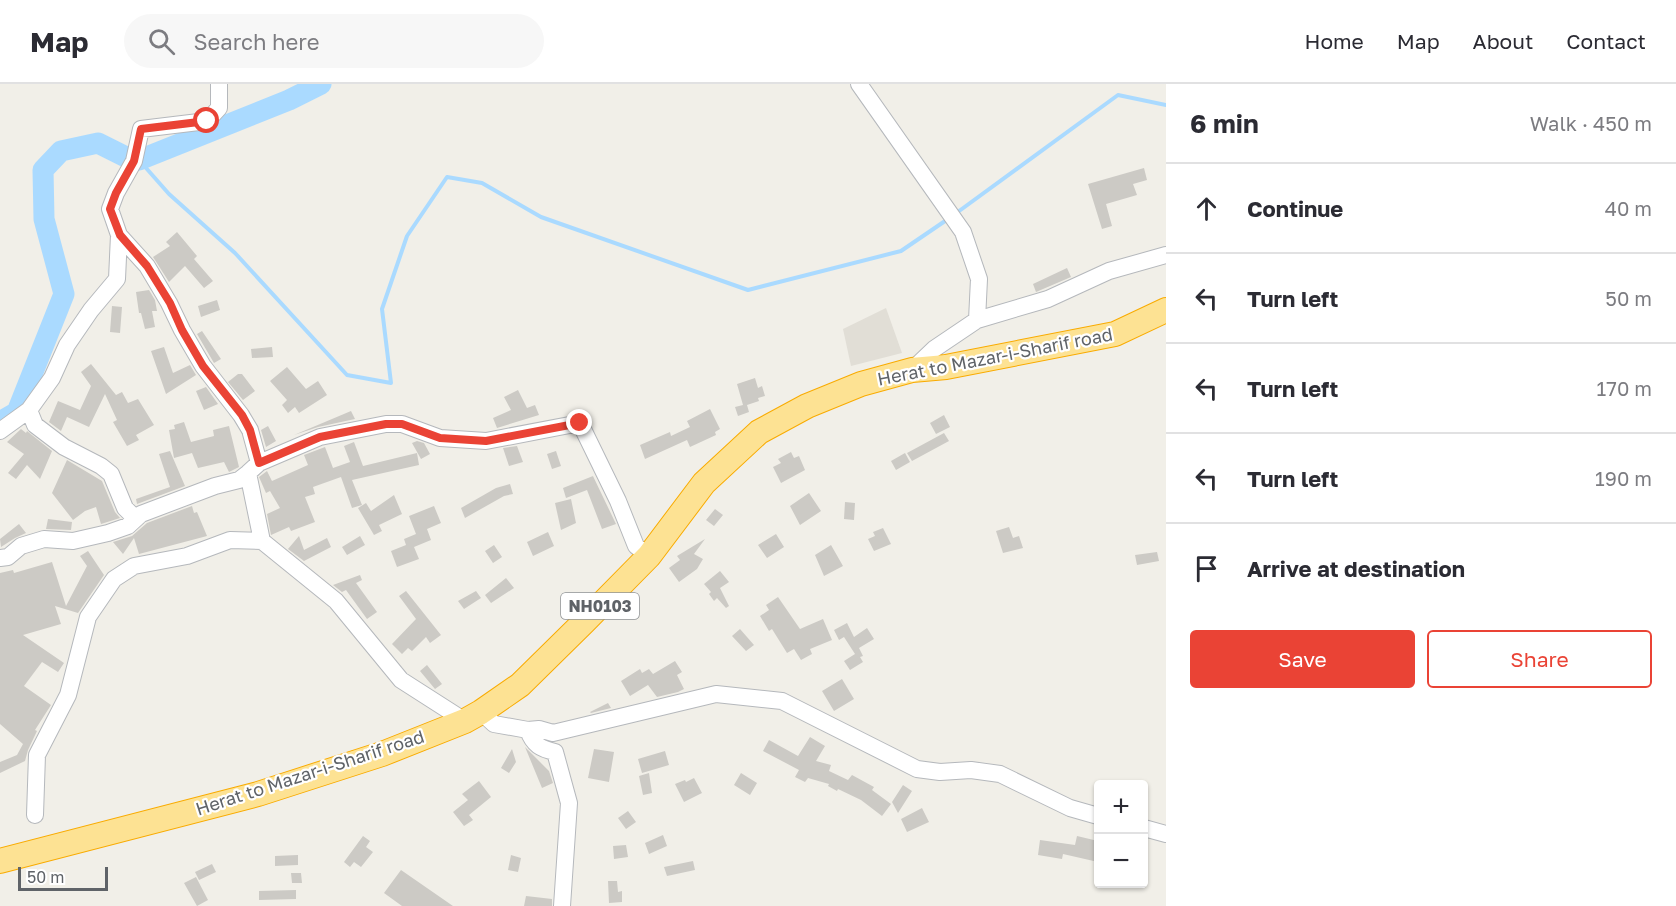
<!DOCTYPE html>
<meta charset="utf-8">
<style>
:root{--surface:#fff;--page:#f7f7f7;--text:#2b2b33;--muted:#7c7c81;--line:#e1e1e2;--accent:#ea4335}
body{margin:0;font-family:"Golos Text",sans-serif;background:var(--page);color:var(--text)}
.controls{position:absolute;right:18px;bottom:18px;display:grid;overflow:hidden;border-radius:6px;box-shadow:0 2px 4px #0004}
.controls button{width:54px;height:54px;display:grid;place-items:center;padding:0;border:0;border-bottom:2px solid var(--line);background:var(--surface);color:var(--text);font:30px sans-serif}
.scale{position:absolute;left:18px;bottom:15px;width:90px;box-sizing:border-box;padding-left:6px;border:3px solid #5f6368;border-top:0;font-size:16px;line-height:21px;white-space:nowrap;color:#5f6368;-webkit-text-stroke:4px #fff;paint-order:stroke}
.stop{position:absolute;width:18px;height:18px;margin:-14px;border:4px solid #ea4335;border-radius:50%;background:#fff}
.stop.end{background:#ea4335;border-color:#fff;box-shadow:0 2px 6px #0008}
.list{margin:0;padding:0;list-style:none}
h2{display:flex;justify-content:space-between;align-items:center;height:78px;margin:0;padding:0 24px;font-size:26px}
h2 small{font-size:20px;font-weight:400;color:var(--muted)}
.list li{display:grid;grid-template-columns:39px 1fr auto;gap:18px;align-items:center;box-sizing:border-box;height:90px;padding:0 24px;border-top:2px solid var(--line)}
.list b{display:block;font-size:22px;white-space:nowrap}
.list em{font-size:20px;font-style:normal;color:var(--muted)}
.actions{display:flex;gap:12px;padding:18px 24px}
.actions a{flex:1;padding:14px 0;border:2px solid var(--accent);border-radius:6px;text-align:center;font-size:21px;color:var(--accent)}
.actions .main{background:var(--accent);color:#fff}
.icon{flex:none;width:33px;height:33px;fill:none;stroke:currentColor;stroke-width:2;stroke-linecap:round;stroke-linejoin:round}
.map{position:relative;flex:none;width:1166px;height:822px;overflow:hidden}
header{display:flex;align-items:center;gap:36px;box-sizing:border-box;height:84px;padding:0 30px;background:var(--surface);border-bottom:2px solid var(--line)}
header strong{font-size:28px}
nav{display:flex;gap:33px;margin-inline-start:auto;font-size:21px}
.search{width:420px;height:54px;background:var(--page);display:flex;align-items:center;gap:15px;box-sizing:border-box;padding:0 21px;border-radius:33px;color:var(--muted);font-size:22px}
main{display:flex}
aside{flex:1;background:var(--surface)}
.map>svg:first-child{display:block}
</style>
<header>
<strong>Map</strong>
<div class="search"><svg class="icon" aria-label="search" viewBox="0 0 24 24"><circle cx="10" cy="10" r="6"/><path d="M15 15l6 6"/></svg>Search here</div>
<nav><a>Home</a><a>Map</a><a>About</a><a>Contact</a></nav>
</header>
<main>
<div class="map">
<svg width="1166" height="822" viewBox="0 0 1166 822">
<rect width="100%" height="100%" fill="#f1efe8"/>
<path fill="#e1ded6" d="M886,224L902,269L851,282L843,245Z"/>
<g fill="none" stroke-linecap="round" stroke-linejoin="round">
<path stroke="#aadaff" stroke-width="4" d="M139,76L169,110L235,169L347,291L391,299L382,225L407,152L447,93L482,99L541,133L748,206L901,167L948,135
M955,130L1118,11L1166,21"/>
<path stroke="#aadaff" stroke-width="21" d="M0,338L17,328L64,210L44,135L43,86L61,67L98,59L134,77L139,76L289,16L321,0"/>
</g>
<path fill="#cccac5" d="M1144,84L1147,96L1133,100L1137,111L1106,120L1112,142L1102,145L1088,100Z
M177,148L197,172L194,175L213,197L204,204L185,182L169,198L153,173L170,162L166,158Z
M1067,184L1071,193L1036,208L1033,200Z
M149,206L155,216L157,227H152L155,243L145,245L141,229H139L136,208Z
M217,216L220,226L201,233L198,222Z
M112,222L122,223L120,249L110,248Z
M202,247L221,275L214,279L197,250Z
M164,263L173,289L190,281L196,291L166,310L151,267Z
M272,263L273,273L252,274L251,265Z
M91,280L116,311L122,308L128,319L138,315L154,341L136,351L139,356L127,362L113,338L117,336L105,310L89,343L67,333L61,347L49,338L58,317L80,326L91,302L81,288Z
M287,283L306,305L318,297L327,311L299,329L295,323L288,329L282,321L287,316L270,297Z
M238,290H242L255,307L243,316L228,298Z
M755,294L758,304L762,302L765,312L758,314L759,317L747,321L749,328L738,332L735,323L743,321L737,300Z
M206,303L218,320L204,326L196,307Z
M518,306L527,324L535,321L539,331L497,344L493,334L511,326L504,313Z
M710,325L720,345L715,348L716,351L690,363L687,356L645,375L640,361L670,348L671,352L690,343L687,337Z
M351,327L355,335L318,343L294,351Z
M944,331L950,343L936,350L930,339Z
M184,338L191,358L214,352L213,346L229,342L239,383L229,388L224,378L198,384L192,369L174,374L169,346L175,345L174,341Z
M268,342L276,357L266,363L261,346Z
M21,345L26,349L27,347L52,367L40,395L27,381L16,395L8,389L24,370L7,358Z
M944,349L949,357L912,377L907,369Z
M417,357L424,359L430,370L421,375L412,359Z
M354,358L363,382L417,369L419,381L352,396L362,421L352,424L341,393L313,403L315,410L305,413L315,438L291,447L289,443L271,451L267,430L280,424L270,407L266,409L259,393L267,387L272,397L308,381L304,371L325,363L333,384L350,378L344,362Z
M517,362L523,378L509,382L503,364Z
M170,367L185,402L137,420L136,415L170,403L159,370Z
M556,367L561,382L552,385L547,370Z
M791,368L794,374L799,372L805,386L781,399L773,383L781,379L778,375Z
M905,369L910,378L896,386L891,377Z
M67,376L102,397L115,428L120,434L101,440L96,423L85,427L73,436L52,409Z
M592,390L616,440L602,445L587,406L566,414L563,404L593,392Z
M510,400L513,410L504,412L465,434L461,424L496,404Z
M809,409L821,427L800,441L790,422Z
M394,411L402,430L379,441L382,447L374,451L358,424L366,419L371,427Z
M571,415L576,439L561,446L555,419Z
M845,418L855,419L854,436L844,435Z
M192,422L194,429L197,428L207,452L139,470L134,454L123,470L113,458L132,452L147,439Z
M434,422L441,439L427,445L431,456L414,463L419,475L397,483L391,467L406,461L404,455L416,450L409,432Z
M715,425L723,431L714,442L706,436Z
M48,435L72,438L71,446L46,445Z
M19,440L26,449L15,454L1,463L0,455Z
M1009,443L1013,454L1019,452L1023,464L1003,469L996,447Z
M883,444L891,460L874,467L868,455L875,452L873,448Z
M548,448L554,462L533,472L527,458Z
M776,450L784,463L767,474L758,461Z
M299,452L304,466L327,454L331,463L304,477L288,465Z
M360,452L365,461L347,471L342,463Z
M705,455L694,470L703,475L697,485L679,498L669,484L680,476L677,472Z
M494,461L502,473L493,479L485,467Z
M831,461L843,482L824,492L815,471Z
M88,467L104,491L78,529L55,522L61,540L23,551L64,579L58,588L42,578L24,602L51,621L35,646L37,647L28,666L25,677L0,689V678L17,671L23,660L0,640V489L13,486L14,489L52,478L66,522L87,482L80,472Z
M1157,468L1159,477L1137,481L1135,471Z
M720,487L729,498L720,504L729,522L726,524L717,514L714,517L709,510L711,508L704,500Z
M360,491L362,496L356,499L377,528L367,535L346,506L342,508L333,501Z
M506,494L514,504L491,519L485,511Z
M406,507L441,551L430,559L426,553L412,567L408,564L402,570L392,560L416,535L399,512Z
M476,507L481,514L464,525L458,517Z
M778,513L800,545L823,535L832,556L810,565L812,570L801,576L794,565L787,569L772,545L769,547L760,532L769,526L766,521Z
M847,539L854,553L867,544L874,555L859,564L863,572L860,573L863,578L850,586L844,577L855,570L844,553L839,556L834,546Z
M740,545L754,561L746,567L732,552Z
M675,577L682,588L677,591L684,605L678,608L657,613L648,601L630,612L621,597L640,585L642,589L649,585L653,590Z
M427,581L442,600L435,605L420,587Z
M842,595L854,615L834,627L822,607Z
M608,619L611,624L591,629L590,628Z
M810,653L825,662L816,677L831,681L829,687L848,696L852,691L874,703L872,706L891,720L882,732L861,716L838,705L837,707L828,702L829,700L808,694L805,698L795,693L799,686L763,667L769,656L798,672Z
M525,663L549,687L553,699L542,704Z
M512,665L516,678L509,689L501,684Z
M594,665L614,668L609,698L588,694Z
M665,667L669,681L642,689L638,675Z
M649,689L652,709L643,711L639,692Z
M741,689L757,699L750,711L734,701Z
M694,694L702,709L684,718L675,700L685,696L686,698Z
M479,697L491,713L469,731L473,736L464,742L453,728L468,716L462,710Z
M903,701L912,707L898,729L892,718Z
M922,724L929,738L907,748L901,735Z
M628,727L636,738L626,745L618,734Z
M663,751L667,762L649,770L645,759Z
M363,752L370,757L366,763L373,768L361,783L354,778L350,783L344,778Z
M1077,752L1098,757V778L1063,770L1062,775L1038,771L1040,756L1075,761Z
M626,761L628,773L614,775L613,762Z
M298,771V781L275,782V772Z
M511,771L521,774L518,788L508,786Z
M693,777L695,786L667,792L664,783Z
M212,780L216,788L199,796L195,788Z
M401,786L453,822H402L384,809Z
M291,789H301L302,799H292Z
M196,793L208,816L197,822L184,799Z
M608,797H617L618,808L622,807V818L609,819Z
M296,806V815L259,816V807Z
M526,812L552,815V822H524Z"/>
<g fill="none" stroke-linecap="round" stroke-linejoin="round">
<g stroke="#b5b8bc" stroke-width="18">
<path id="minor" d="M859,0L963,148L979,195L977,236L934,265L912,286
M119,151L147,182L169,219L182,246L203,282L241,331L250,346L259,379
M977,236L1048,215L1109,187L1166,171
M29,326L35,341L64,363L101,382L111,390L125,424L135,434
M0,347L29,326L52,294L67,261L91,226L117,195L119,151L110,125L116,109L134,77L141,45L207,37L219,24V0
M0,474L8,473L21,462L44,455L73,457L108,449L128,442L141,430L215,402L239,396L248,389
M481,628L494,640L528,646
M465,637L401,596L336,517L262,457L248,389L259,379L320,353L386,340H402L440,354L486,357L580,339L618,417L636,462L649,472
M35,731L37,671L68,611L88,533L114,495L134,482L187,472L230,456L262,457
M1144,744L1166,750
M562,822L569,719L555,668C541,665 533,661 528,646L539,645L553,649L716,610L782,617L917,685L940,688L971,686L1000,690L1070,724L1098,732"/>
</g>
<g stroke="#f9ab00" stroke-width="26">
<path id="highway" d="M0,777L258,710L382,670L465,637L481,628L520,601L584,538L649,472L704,399L759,348L807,322L861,300L912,286L946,283L1115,250L1166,226"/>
</g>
<use href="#minor" stroke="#fff" stroke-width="16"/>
<use href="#highway" stroke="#fde293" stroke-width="24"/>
</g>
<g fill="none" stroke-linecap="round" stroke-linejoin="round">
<path stroke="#ea4335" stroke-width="8" d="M207,37L141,45L134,77L116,109L110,125L120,151L147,182L170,219L182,246L203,282L242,331L250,346L259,379L320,353L386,340H402L440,354L486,357L580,339"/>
</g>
<g text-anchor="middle" stroke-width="4.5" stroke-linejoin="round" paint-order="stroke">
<rect fill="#fff" stroke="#8f9295" stroke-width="1.5" x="561" y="509" width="78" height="26" rx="4.5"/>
<g font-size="16" font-weight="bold" fill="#5f6368">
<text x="600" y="528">NH0103</text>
</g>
<g font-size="18" fill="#5f6368" stroke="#fff">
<text transform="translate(995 273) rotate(-11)" y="6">Herat to Mazar-i-Sharif road</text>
<text transform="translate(310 689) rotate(-18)" y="6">Herat to Mazar-i-Sharif road</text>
</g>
</g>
</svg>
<div class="controls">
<button>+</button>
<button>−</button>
</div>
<div class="scale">50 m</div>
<div class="stop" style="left:207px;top:37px"></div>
<div class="stop end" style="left:580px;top:339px"></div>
</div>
<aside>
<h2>6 min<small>Walk · 450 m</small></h2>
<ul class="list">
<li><svg class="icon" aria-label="ahead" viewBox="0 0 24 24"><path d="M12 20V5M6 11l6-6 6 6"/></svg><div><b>Continue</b></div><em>40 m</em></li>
<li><svg class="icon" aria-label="left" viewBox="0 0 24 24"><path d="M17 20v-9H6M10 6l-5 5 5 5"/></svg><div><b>Turn left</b></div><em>50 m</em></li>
<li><svg class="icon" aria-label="left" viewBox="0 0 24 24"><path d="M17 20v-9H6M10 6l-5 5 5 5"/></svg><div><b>Turn left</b></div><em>170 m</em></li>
<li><svg class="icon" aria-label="left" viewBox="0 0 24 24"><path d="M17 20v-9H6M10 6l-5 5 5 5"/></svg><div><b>Turn left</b></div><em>190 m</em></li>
<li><svg class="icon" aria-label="arrive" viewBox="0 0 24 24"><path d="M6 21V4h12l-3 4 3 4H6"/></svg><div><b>Arrive at destination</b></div></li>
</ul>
<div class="actions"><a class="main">Save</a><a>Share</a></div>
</aside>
</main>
